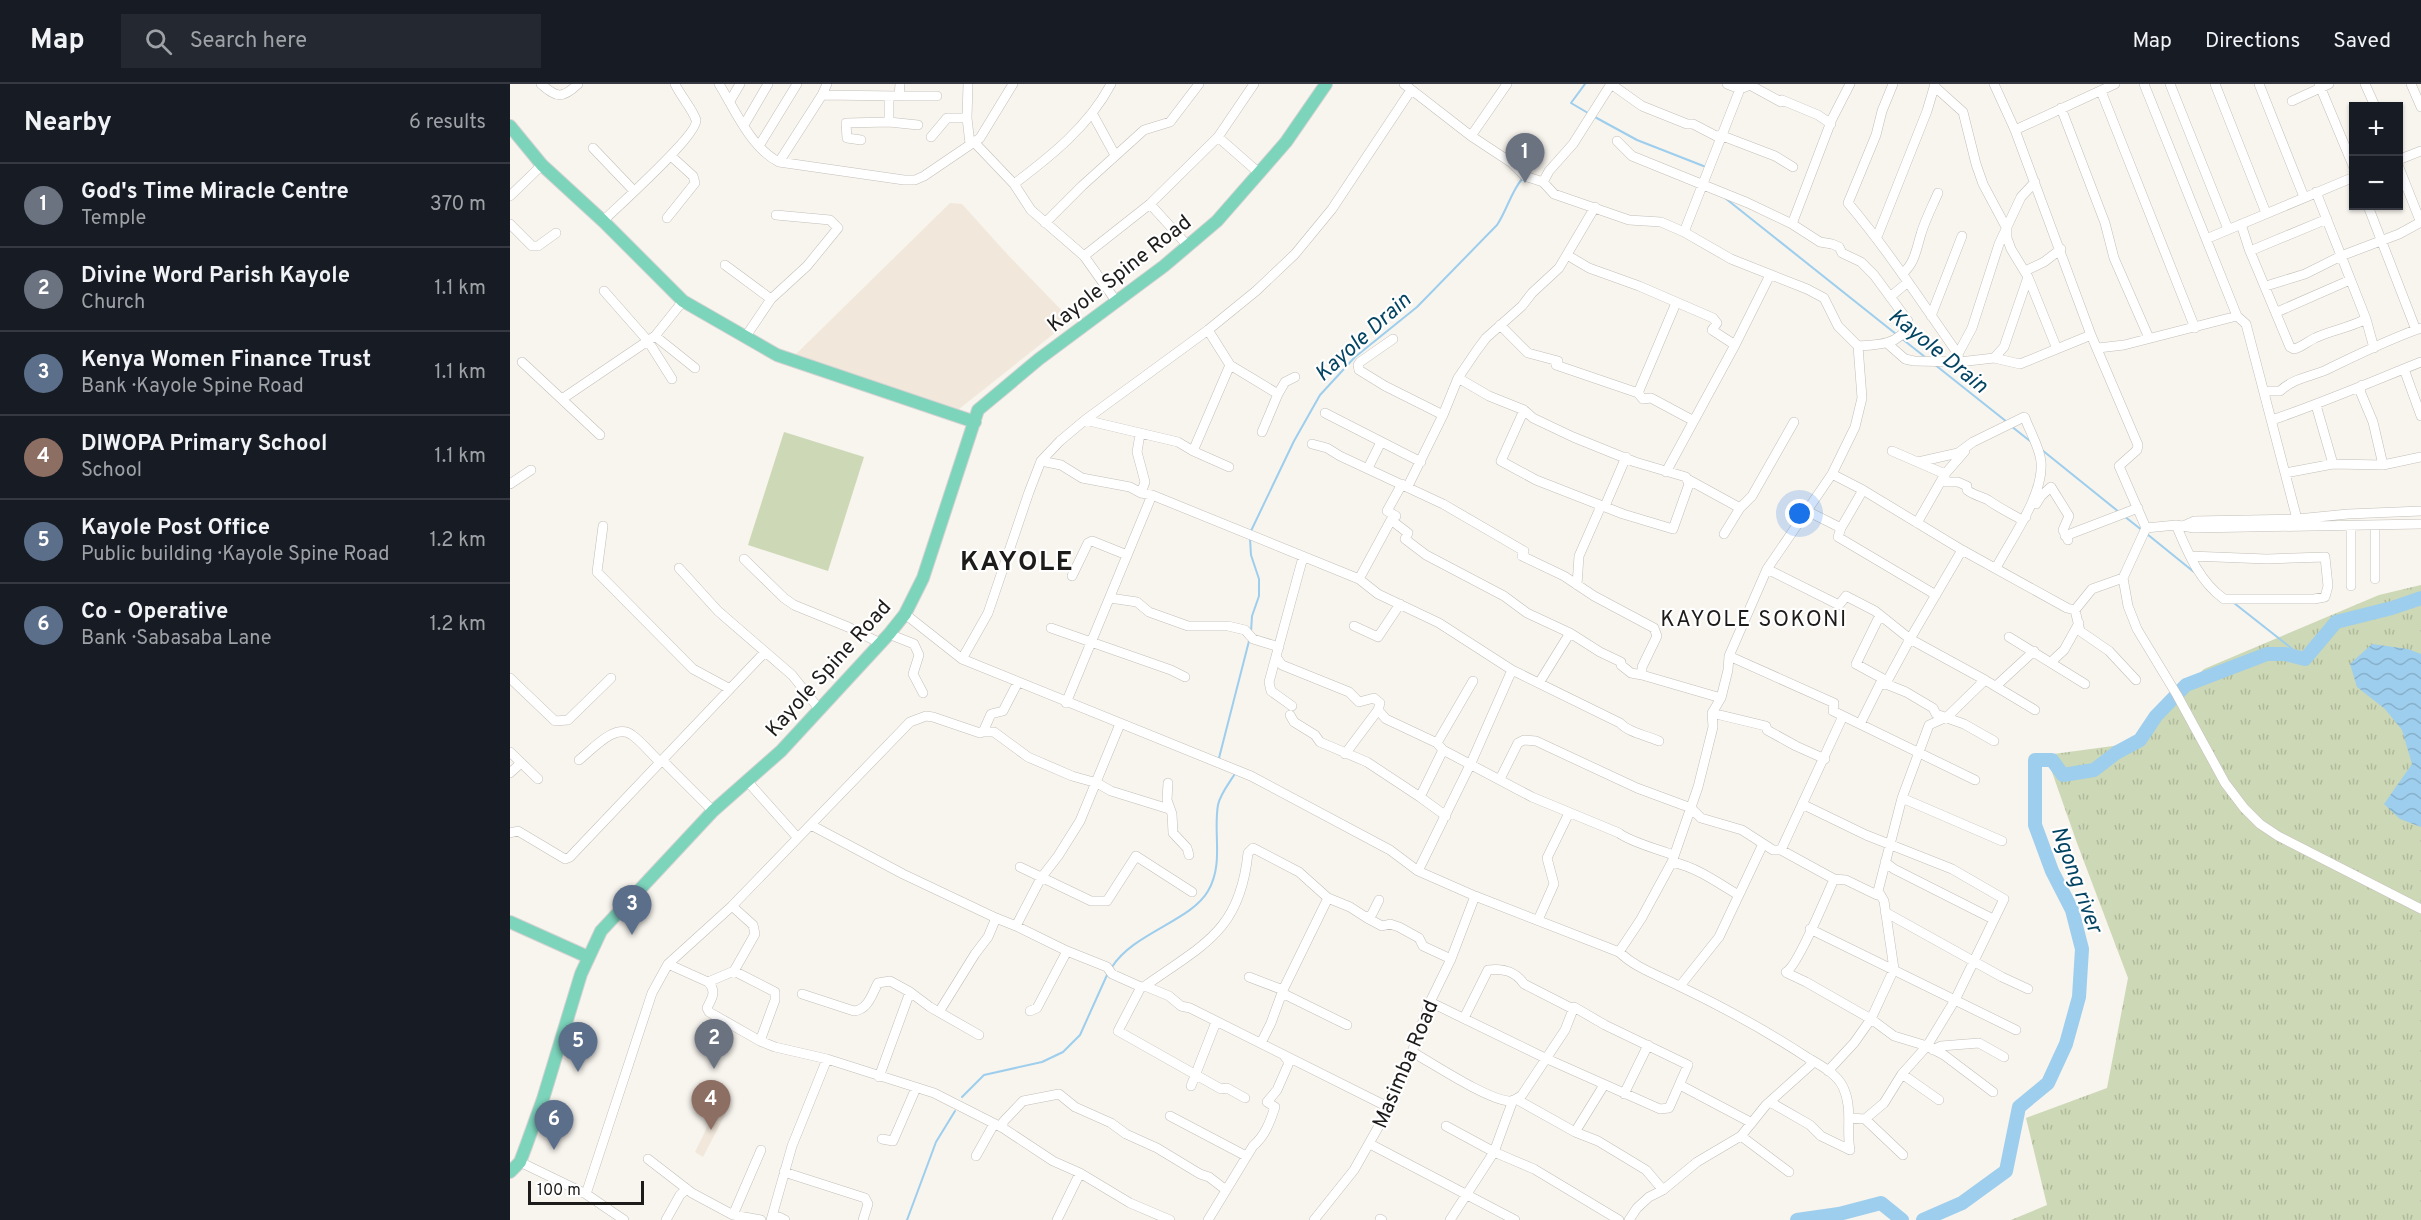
<!DOCTYPE html>
<meta charset="utf-8">
<style>
:root{--surface:#171b24;--page:#242831;--text:#f1f3f6;--muted:#9ea1a6;--line:#363941;--accent:#0f766e}
body{margin:0;font-family:Overpass,sans-serif;background:var(--page);color:var(--text)}
.controls{position:absolute;right:18px;top:18px;display:grid;overflow:hidden;border-radius:0px;box-shadow:0 2px 4px #0004}
.controls button{width:54px;height:54px;display:grid;place-items:center;padding:0;border:0;border-bottom:2px solid var(--line);background:var(--surface);color:var(--text);font:30px sans-serif}
.scale{position:absolute;left:18px;bottom:15px;width:116px;box-sizing:border-box;padding-left:6px;border:3px solid #1d1c1a;border-top:0;font-size:16px;line-height:21px;white-space:nowrap;color:#1d1c1a;-webkit-text-stroke:4px #fff;paint-order:stroke}
.you{position:absolute;left:1290px;top:430px;width:21px;height:21px;margin:-15px;border:4px solid #fff;border-radius:50%;background:#1a73e8;box-shadow:0 0 0 9px #1a73e833}
.badge{display:grid;place-items:center;width:39px;height:39px;border-radius:50%;background:var(--accent);color:#fff;font-size:20px;font-weight:700}
.pin{position:absolute;translate:-50% -50px;filter:drop-shadow(0 2px 3px #0008)}
.pin::after{content:'';position:absolute;top:32px;width:21px;height:18px;background:inherit;clip-path:polygon(0 0,100% 0,50% 100%)}
.list{margin:0;padding:0;list-style:none}
h2{display:flex;justify-content:space-between;align-items:center;height:78px;margin:0;padding:0 24px;font-size:26px}
h2 small{font-size:20px;font-weight:400;color:var(--muted)}
.list li{display:grid;grid-template-columns:39px 1fr auto;gap:18px;align-items:center;box-sizing:border-box;height:84px;padding:0 24px;border-top:2px solid var(--line)}
.list b{display:block;font-size:22px;white-space:nowrap}
.list p{margin:0;font-size:20px;white-space:nowrap;color:var(--muted)}
.list em{font-size:20px;font-style:normal;color:var(--muted)}
.icon{flex:none;width:33px;height:33px;fill:none;stroke:currentColor;stroke-width:2;stroke-linecap:round;stroke-linejoin:round}
.map{position:relative;flex:none;width:1911px;height:1136px;overflow:hidden}
header{display:flex;align-items:center;gap:36px;box-sizing:border-box;height:84px;padding:0 30px;background:var(--surface);border-bottom:2px solid var(--line)}
header strong{font-size:28px}
nav{display:flex;gap:33px;margin-inline-start:auto;font-size:21px}
.search{width:420px;height:54px;background:var(--page);display:flex;align-items:center;gap:15px;box-sizing:border-box;padding:0 21px;border-radius:0px;color:var(--muted);font-size:22px}
main{display:flex}
aside{flex:1;background:var(--surface)}
.map>svg:first-child{display:block}
</style>
<header>
<strong>Map</strong>
<div class="search"><svg class="icon" aria-label="search" viewBox="0 0 24 24"><circle cx="10" cy="10" r="6"/><path d="M15 15l6 6"/></svg>Search here</div>
<nav><a>Map</a><a>Directions</a><a>Saved</a></nav>
</header>
<main>
<aside>
<h2>Nearby<small>6 results</small></h2>
<ul class="list">
<li><span class="badge" style="background:#6b7280">1</span><div><b>God's Time Miracle Centre</b><p>Temple</p></div><em>370 m</em></li>
<li><span class="badge" style="background:#6b7280">2</span><div><b>Divine Word Parish Kayole</b><p>Church</p></div><em>1.1 km</em></li>
<li><span class="badge" style="background:#5c6f8a">3</span><div><b>Kenya Women Finance Trust</b><p>Bank · Kayole Spine Road</p></div><em>1.1 km</em></li>
<li><span class="badge" style="background:#8d6e63">4</span><div><b>DIWOPA Primary School</b><p>School</p></div><em>1.1 km</em></li>
<li><span class="badge" style="background:#5c6f8a">5</span><div><b>Kayole Post Office</b><p>Public building · Kayole Spine Road</p></div><em>1.2 km</em></li>
<li><span class="badge" style="background:#5c6f8a">6</span><div><b>Co - Operative</b><p>Bank · Sabasaba Lane</p></div><em>1.2 km</em></li>
</ul>
</aside>
<div class="map">
<svg width="1911" height="1136" viewBox="0 0 1911 1136">
<defs>
<pattern id="grass-tufts" width="24" height="20" patternUnits="userSpaceOnUse" patternTransform="scale(1.5)"><rect width="24" height="20" fill="#cdd8b6"/><path d="M3 7l-1-3M5 7V3M7 7l1-3M15 17l-1-3M17 17v-4M19 17l1-3" fill="none" stroke="#b0b99c"/></pattern>
<pattern id="water-waves" width="16" height="10" patternUnits="userSpaceOnUse" patternTransform="scale(1.5)"><rect width="16" height="10" fill="#9dceed"/><path d="M0 5q4-4 8 0t8 0" fill="none" stroke="#87b0cb"/></pattern>
</defs>
<rect width="100%" height="100%" fill="#f8f4ee"/>
<path fill="#f1e8db" d="M440,119L452,120L498,171L561,236L439,333L282,274Z
M209,1019L218,1025L193,1073L185,1068Z"/>
<path fill="url(#grass-tufts)" d="M1911,501V1136H1501L1537,1121L1516,1034L1597,1004L1618,894L1567,759L1536,671L1618,660L1694,585L1869,511Z"/>
<path fill="#cdd8b6" d="M274,348L354,373L318,487L238,461Z"/>
<path fill="url(#water-waves)" d="M1862,560L1898,565L1911,570V743L1890,735L1874,720L1902,680L1892,646L1875,625L1847,603L1840,580Z"/>
<g fill="none" stroke-linecap="round" stroke-linejoin="round">
<path stroke="#9dceed" stroke-width="2" d="M1075,0L1061,19L1078,29
M1083,32L1127,56L1196,83
M1215,114L1386,250
M1391,254L1415,273
M1424,280L1497,338
M1501,342L1520,357
M1532,366L1609,428
M1614,432L1633,447
M740,449L784,357L810,311L845,273L907,223L987,141C997,126 1001,108 1012,95
M1637,450L1684,488
M740,455L741,471L749,495V512L742,532L741,548
M1724,519L1795,575
M710,675L709,674L739,557
M602,883C623,849 681,837 698,807C714,780 703,749 708,721C710,710 720,698 726,688
M452,1013L474,991L532,978L553,968L570,951L597,891
M397,1136L426,1058L445,1027"/>
<path stroke="#9dceed" stroke-width="14" d="M1287,1136L1329,1130L1371,1119L1392,1136
M1413,1136L1452,1119L1496,1087L1509,1023L1538,999L1556,960L1569,913L1572,865L1562,826L1542,787L1525,741V676H1542L1553,691L1584,686L1606,669L1630,656L1646,632L1676,601L1757,570H1775L1795,575L1826,538L1882,524L1911,514"/>
<g stroke="#c3bfb9" stroke-width="10">
<path id="minor" d="M31,0C47,14 52,15 68,0
M209,0C225,26 241,64 269,78L394,96H405L414,92L470,54L503,0
M390,0L389,12H427
M744,0L708,53L749,89
M894,0L961,52L1002,79L1015,92L1033,98L1044,110L1119,136L1151,138L1174,148L1221,175L1297,205L1314,214L1328,242L1348,262L1352,314L1345,343L1322,390L1257,485L1219,572L1218,586L1211,614L1202,629L1203,643L1188,703L1162,778L1131,835L1109,868
M1101,0L1132,22L1177,40H1183L1208,53L1210,51L1265,72L1283,83
M1217,0L1230,5L1240,1L1271,18L1272,16L1308,31L1321,40
M1383,0L1372,27L1366,51L1338,119C1378,166 1412,219 1448,270L1449,278
M1484,0L1505,46L1581,251L1628,361L1627,366L1609,382L1636,444L1613,494L1618,522L1627,545L1667,611L1715,699L1734,724L1750,740L1768,752L1911,825
M1634,0L1727,232L1736,240L1787,435
M1660,0L1718,145
M1705,0L1756,129
M1749,0L1794,113
M1809,0L1844,84
M1855,0L1865,22
M1901,0L1911,23
M1424,2L1453,28L1466,80L1473,100L1497,145V154L1501,165L1518,193L1547,265
M1591,7L1685,244
M312,11L317,0
M220,17L230,0
M1782,17L1819,0
M1551,24L1595,139L1604,174L1639,254
M582,29L605,71
M457,34L458,0
M379,38L408,41
M234,41L258,0
M1505,46L1605,0
M961,52L997,0
M421,53L437,34H457L460,60
M351,56L337,54L336,39L379,38V13
M1107,57L1122,72L1238,119L1282,140L1310,158L1322,160L1329,163L1332,169L1351,178L1364,191L1398,237V242C1389,261 1366,261 1348,262
M464,58L504,100L521,126L574,172L606,217
M249,62L287,0
M83,64L124,107
M1888,76L1911,67
M269,78L312,11L389,12
M1888,81L1911,139
M1033,98L1039,87L1063,60L1101,0
M504,100C541,72 579,42 601,0
M1806,108L1856,235L1864,264
M0,112L32,81
M640,120L678,162
M1858,122L1906,246
M157,134L185,99L183,92L161,72
M93,137C107,123 189,50 186,36C183,26 170,11 165,0
M535,139L572,102L634,46L660,38L689,0
M0,140L22,162H28L46,149
M1282,140L1322,35L1340,0
M1731,140L1739,165L1780,263L1784,265C1792,263 1798,257 1805,254C1822,246 1839,244 1856,235
M1174,148L1230,5L1235,0
M1367,153L1417,27L1425,0
M1696,155L1844,93
M1740,167L1817,135
M1057,171L1079,184L1129,202L1203,234L1207,239L1202,246L1225,261
M574,172L640,120L708,53
M215,181L261,215
M1515,187L1534,178L1551,165
M1392,190C1405,179 1406,166 1411,150C1415,136 1422,123 1428,109
M1756,202L1795,190L1831,172L1889,150L1911,138
M94,207L138,257L162,295
M1380,213L1398,198
M1767,228L1840,196
M1421,232L1452,152
M990,241L1018,269L1048,277L1046,281L1128,309L1133,315L1141,314L1182,336
M698,246L720,281L683,367L719,383
M145,252L185,284
M236,252L261,215L297,182L328,144L320,136L266,131
M883,255L850,278L848,281L849,286L875,302L933,331
M1378,260L1395,275L1404,277L1449,278L1484,274L1510,280L1581,251
M1588,264L1614,261L1727,232
M1448,270L1462,244L1489,160L1511,113L1525,98
M1484,274L1494,263L1518,193
M12,278L90,351
M720,281L768,310L775,298L785,293
M1894,285L1911,332
M948,294L979,312L1014,326L1023,334L1063,353L1125,378L1176,393L1179,400L1163,445L1113,430L1026,396L991,377L1014,326
M1852,301L1850,307L1863,338L1873,381
M1128,309L1166,219
M1754,309L1759,307H1770C1784,294 1800,293 1816,286C1847,271 1879,255 1911,244
M52,315L145,252L173,217
M1806,321L1823,380
M815,329L911,378
M575,336L668,358L683,367
M1762,336C1812,319 1861,298 1911,278
M752,348L768,310
M630,350L627,368L635,398L631,409
M802,360L817,364L830,372L933,420L1014,467L1012,472L1054,492L1084,512L1144,544L1147,552L1132,583V591L1211,614
M1382,367L1435,390V398H1448L1457,402V406C1465,412 1473,413 1478,416C1489,424 1500,429 1512,436L1516,433
M531,377L551,381L572,394L620,403L631,409L642,411L849,495L868,510L929,539L1002,586L1110,639C1119,649 1136,651 1149,657
M1408,378L1448,369L1463,358L1514,333L1515,334C1520,348 1530,364 1531,378C1534,411 1501,455 1486,484
M858,384L871,358
M1156,388L1225,261L1260,191
M1775,389L1823,380L1873,381L1911,373
M1322,390L1353,406L1452,466L1557,524L1565,526
M1179,396L1230,424
M0,400L21,386
M898,402L933,331L948,294L967,266L976,254L1012,222L1022,209L1049,184L1085,123
M1526,420L1531,412L1541,403L1559,432L1553,446L1558,456
M1095,422L1116,373
M1297,427L1331,444L1328,453L1426,511
M886,432L877,427L892,400
M1407,439L1435,390L1455,367
M1666,441C1678,469 1689,497 1714,515H1804L1815,513L1818,502L1815,473L1757,475L1680,472
M93,442L87,488L183,585L220,605
M1673,442L1684,437L1787,435L1838,430L1911,427
M1841,442V502
M1865,442V495
M1331,444L1353,406
M1636,444L1666,441L1684,444L1911,440
M1214,450L1230,424L1242,412L1284,338
M1555,452L1628,424
M234,475L274,514L284,521L338,543L370,559
M169,484L208,527L282,591L310,626
M1257,485L1329,521L1336,512L1365,527L1400,555L1475,596L1525,626
M562,492L578,459L582,457L617,471
M849,495L881,436L898,449L895,455L916,471L994,512L1017,529L1060,549L1090,568L1111,578V581L1121,589L1132,591
M1067,501L1069,472L1091,422
M600,514L627,518L639,528L678,542H718L735,546L743,555L769,563
M1565,526L1570,547L1599,567L1626,596
M1565,526L1582,505L1613,494
M395,530L452,575L741,692L880,766L908,787L965,812L1109,868C1127,885 1148,891 1169,902C1213,923 1257,947 1298,974C1310,981 1327,990 1333,1003C1343,1024 1336,1045 1340,1066
M1370,531L1346,580L1377,597
M844,542L868,553L890,520
M541,544L661,586L675,593
M379,550L404,560L409,571L403,590L413,609
M1499,553L1575,600
M1219,572L1324,619L1323,627L1465,696
M766,573L772,581L839,608L849,618L864,614L870,619L868,626L876,635L927,659L933,666L1022,713L1109,749C1118,757 1150,766 1163,771
M452,575L478,529L519,408L531,377L550,357L575,336L698,246L746,207L785,170L822,125L901,6
M1541,578L1554,566L1569,539
M0,594L45,637L58,636L101,594
M1029,599L1060,549
M1375,601L1400,555L1452,466
M1486,602L1524,567
M556,619L642,411
M782,622L761,607L759,598L793,473
M1202,629L1256,642L1257,646L1286,662L1315,675
M780,631L784,638L805,651L810,658L857,678L910,713L936,732
M1350,640L1371,598L1396,608L1423,624L1426,630L1454,640L1484,657
M470,648H484L518,673L562,692L587,699L601,707L659,725
M927,659L963,597
M0,668L28,695
M835,670L868,626
M69,676C82,666 105,638 122,651C132,658 141,670 150,678
M152,676L203,727
M0,689L11,679
M990,695L1008,659L1014,656L1026,657L1127,704L1181,724L1191,734L1232,746L1263,766H1271L1324,795L1336,796L1367,811L1370,810L1374,817L1384,885L1361,935L1344,959L1318,987
M238,698L287,753
M658,699L657,716L662,730L663,749L677,764L679,771
M910,713L933,666
M1392,714L1492,757
M1292,720L1356,751L1442,785L1494,815L1445,916L1417,962L1392,990L1374,1019L1355,1035L1339,1034
M301,741L393,790L486,834
M0,749L8,747L55,775L60,773L255,568
M1271,766L1333,632
M1162,778C1186,783 1207,798 1228,811
M1375,778L1384,785L1483,835
M510,783L581,817H597L626,772L682,808
M908,787L961,679L1002,586
M1324,795C1317,811 1287,883 1276,888L1277,889L1296,898L1361,935L1384,952L1417,962L1434,971L1483,1008
M1367,811L1392,714L1419,641L1437,633L1475,596
M1375,828L1492,893L1518,905
M857,834L872,842L880,840L889,843L909,854L913,862L941,875
M1028,836L1044,800L1037,774L1059,729
M506,842L557,867L597,883L602,890L631,903L635,902L659,912L671,922L680,924L876,1022
M1300,845L1506,946
M158,880L198,898C207,907 202,914 197,924L199,928L250,957L265,963L317,975L424,1009L493,1044L543,1077L570,1089L620,1119L660,1136
M224,887L265,908V916L250,957
M739,893L773,906
M198,898L224,887L245,850L243,841L222,822
M635,902C694,860 730,847 738,769L743,764L789,788L818,814
M1170,902L1209,853L1253,760
M631,903L608,947L711,1005L717,1004L735,1014
M772,909L837,941
M292,910L344,927C358,926 362,910 368,899L380,897L400,908L420,923L469,951
M520,927L527,924L557,867
M429,928L465,870L478,853L486,834L506,842L531,794L548,772L570,737L610,640
M954,934L978,886C993,884 1005,887 1014,900L1063,925
M751,959L761,939L773,906L818,814L840,823L857,834L862,830L869,816
M1423,966L1431,962L1469,959L1494,973
M902,968C924,980 976,1015 999,1017C1004,1017 1008,1014 1012,1011L1055,946L1064,923L1095,941L1178,981L1159,1024L1150,1025L1035,974L920,918
M1392,990L1429,1016
M369,993L400,908
M1094,1001L1065,1048L1088,1057L1136,1086L1153,1106
M1170,1001L1242,1039
M681,1002L706,938
M1114,1010L1138,961
M1006,1015L1065,1048
M1260,1018L1300,1041L1311,1052L1340,1066
M660,1032L736,1072
M1355,1035L1393,1071
M936,1042L984,1068L1024,1085L1109,1136
M493,1044V1038L513,1017L549,1010L565,1023L601,1039L616,1050L647,1064L690,1090L699,1093L716,1106
M1231,1052L1279,1088
M372,1055L383,1057L406,1004
M860,1060L1005,1136
M466,1072L484,1040
M138,1075L182,1109L223,1131L251,1136
M10,1078L76,1110L114,1136
M274,1088L355,1114L358,1120L353,1136
M76,1110L142,909L158,880L222,822L400,638L416,632L423,633L470,649L473,648L481,630L493,627L508,598
M223,1131L251,1066
M870,1135L872,1136
M156,1136L170,1111L177,1105
M261,1136L282,1062L317,975
M262,1136L269,1133L275,1136
M547,1136L570,1089
M698,1136L743,1062C755,1052 760,1038 765,1023L757,1018L767,1006L778,981V976L775,973
M804,1136L844,1086L870,1040L876,1022L902,968L920,918L941,875L965,812
M940,1136L984,1068L1003,1016
M1119,1136L1127,1124L1139,1113L1153,1106L1187,1078L1231,1052L1256,1021L1304,978"/>
</g>
<g stroke="#d2d2d1" stroke-width="14">
<path id="major" d="M0,42L32,81L93,137L173,217L267,271L465,338
M0,838L78,873
M0,1088L10,1078L16,1062L33,1015L71,890L91,847L203,727L271,667L379,550L395,530L413,494L468,326L529,275L654,182L707,137L776,58L816,0"/>
</g>
<use href="#minor" stroke="#fff" stroke-width="9"/>
<use href="#major" stroke="#7cd4bb" stroke-width="12"/>
</g>
<g text-anchor="middle" stroke-width="4.5" stroke-linejoin="round" paint-order="stroke">
<g font-size="21" fill="#1d1c1a" stroke="#fff">
<text transform="translate(609 189) rotate(-38)" y="7">Kayole Spine Road</text>
<text transform="translate(318 584) rotate(-48)" y="7">Kayole Spine Road</text>
<text transform="translate(895 980) rotate(-67)" y="7">Masimba Road</text>
</g>
<g font-size="22" font-style="italic" fill="#044463" stroke="#fff">
<text transform="translate(852 252) rotate(-42)" y="8">Kayole Drain</text>
<text transform="translate(1429 266) rotate(39)" y="8">Kayole Drain</text>
<text transform="translate(1568 795) rotate(70)" y="8">Ngong river</text>
</g>
<g font-size="22" letter-spacing="1.5" fill="#1d1c1a" stroke="#fff">
<text x="1244" y="542">KAYOLE SOKONI</text>
</g>
<g font-size="27" font-weight="bold" letter-spacing="1.5" fill="#1d1c1a" stroke="#fff">
<text x="507" y="486">KAYOLE</text>
</g>
</g>
</svg>
<div class="controls">
<button>+</button>
<button>−</button>
</div>
<div class="scale">100 m</div>
<div class="you"></div>
<div class="pin badge" style="left:1015px;top:99px;background:#6b7280">1</div>
<div class="pin badge" style="left:204px;top:985px;background:#6b7280">2</div>
<div class="pin badge" style="left:122px;top:851px;background:#5c6f8a">3</div>
<div class="pin badge" style="left:201px;top:1046px;background:#8d6e63">4</div>
<div class="pin badge" style="left:68px;top:988px;background:#5c6f8a">5</div>
<div class="pin badge" style="left:44px;top:1066px;background:#5c6f8a">6</div>
</div>
</main>
